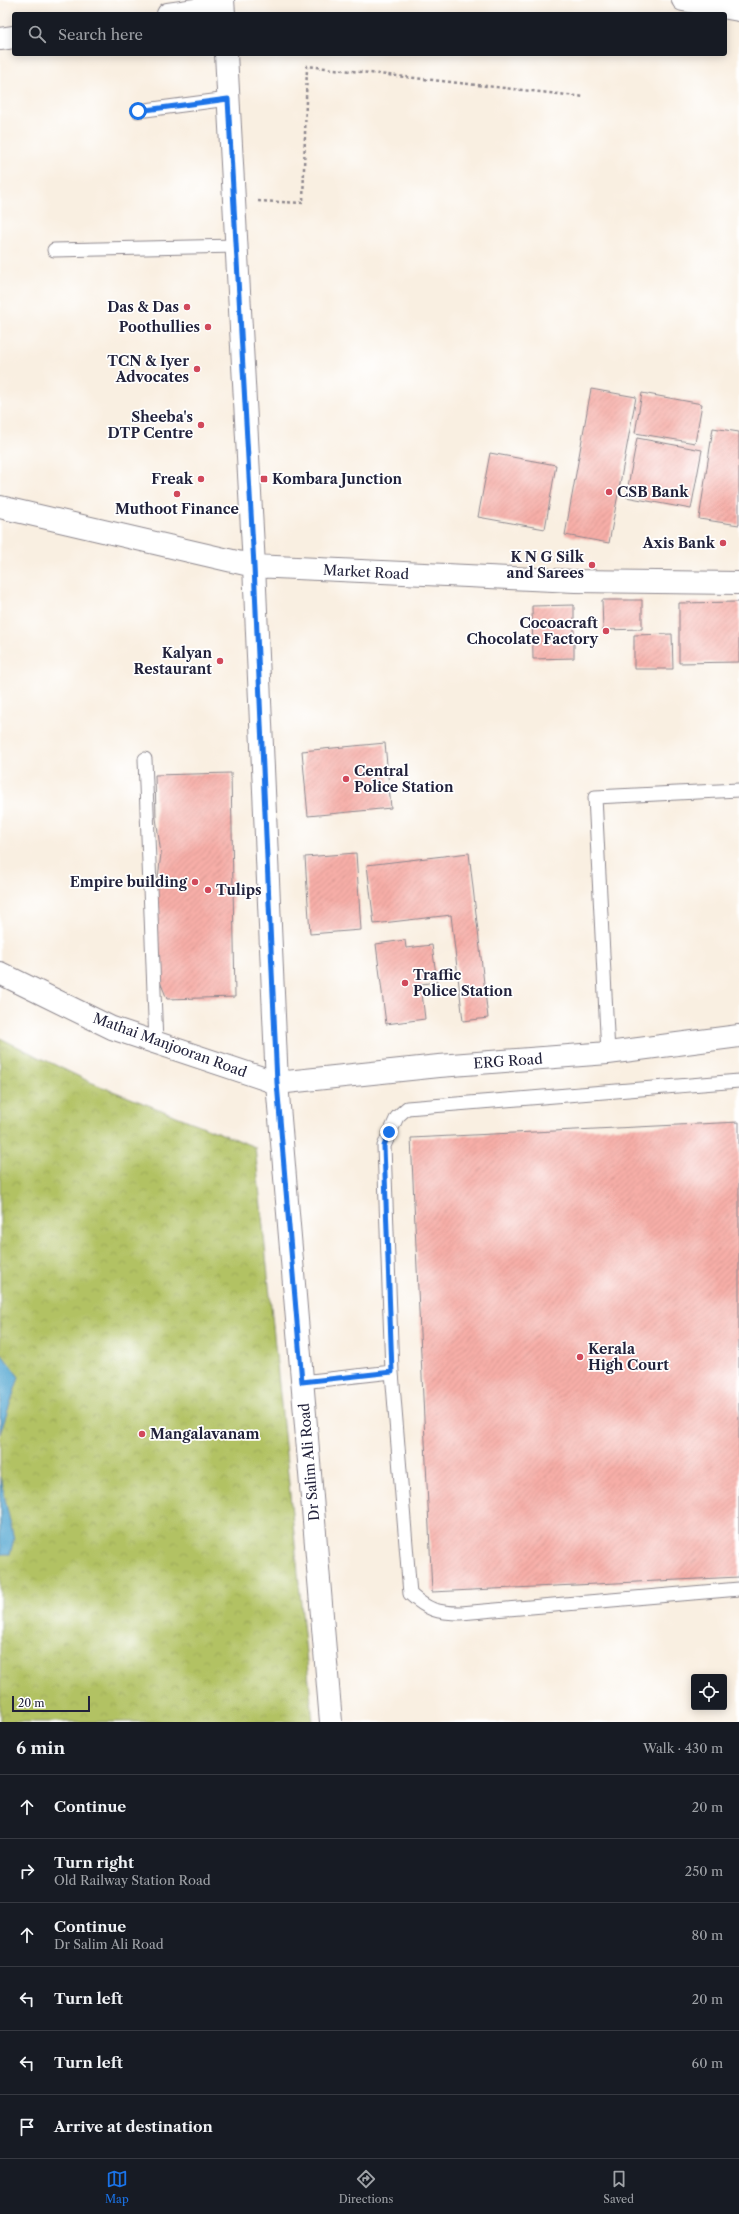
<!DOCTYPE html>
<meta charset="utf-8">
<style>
:root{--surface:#171b24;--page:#242831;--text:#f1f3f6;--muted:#9ea1a6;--line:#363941;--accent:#1a73e8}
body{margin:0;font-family:"Libre Caslon Text",serif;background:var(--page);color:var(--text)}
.controls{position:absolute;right:12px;bottom:12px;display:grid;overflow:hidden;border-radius:4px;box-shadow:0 2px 10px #0003}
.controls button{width:36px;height:36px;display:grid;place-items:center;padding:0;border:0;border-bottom:1px solid var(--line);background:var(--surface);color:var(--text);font:20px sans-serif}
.scale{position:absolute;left:12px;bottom:10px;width:78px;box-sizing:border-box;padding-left:4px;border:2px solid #22223b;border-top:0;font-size:11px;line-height:14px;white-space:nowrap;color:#22223b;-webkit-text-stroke:3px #fff;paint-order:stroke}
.stop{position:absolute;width:12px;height:12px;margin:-9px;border:3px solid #1a73e8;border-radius:50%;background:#fff}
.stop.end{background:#1a73e8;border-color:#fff;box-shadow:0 1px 4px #0008}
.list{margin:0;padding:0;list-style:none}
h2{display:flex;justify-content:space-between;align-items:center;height:52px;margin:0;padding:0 16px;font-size:17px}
h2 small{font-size:13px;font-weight:400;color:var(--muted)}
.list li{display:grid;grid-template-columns:26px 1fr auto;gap:12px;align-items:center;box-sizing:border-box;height:64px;padding:0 16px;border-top:1px solid var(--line)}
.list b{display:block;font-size:15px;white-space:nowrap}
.list p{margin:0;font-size:13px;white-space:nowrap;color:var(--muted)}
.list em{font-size:13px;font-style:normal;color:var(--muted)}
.icon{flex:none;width:22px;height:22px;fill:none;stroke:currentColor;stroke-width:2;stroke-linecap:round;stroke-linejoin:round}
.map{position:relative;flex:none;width:739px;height:1722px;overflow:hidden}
.search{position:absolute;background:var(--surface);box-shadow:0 2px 10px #0003;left:12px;right:12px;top:12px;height:44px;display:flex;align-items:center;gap:10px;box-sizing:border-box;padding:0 14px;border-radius:4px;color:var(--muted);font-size:15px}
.sheet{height:436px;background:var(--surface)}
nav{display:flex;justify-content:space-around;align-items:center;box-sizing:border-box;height:56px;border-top:1px solid var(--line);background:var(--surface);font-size:11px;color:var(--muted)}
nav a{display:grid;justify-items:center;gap:2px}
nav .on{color:var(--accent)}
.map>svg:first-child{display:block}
</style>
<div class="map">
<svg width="739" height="1722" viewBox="0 0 739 1722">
<defs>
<pattern id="park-crowns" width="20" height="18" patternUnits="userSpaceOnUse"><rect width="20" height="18" fill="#b2c264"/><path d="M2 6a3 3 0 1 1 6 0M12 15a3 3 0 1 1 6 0" fill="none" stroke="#99a658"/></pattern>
<pattern id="building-hatch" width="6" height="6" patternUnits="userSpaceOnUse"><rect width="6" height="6" fill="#f7aea7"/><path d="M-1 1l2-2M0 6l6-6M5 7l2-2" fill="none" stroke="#d39591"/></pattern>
</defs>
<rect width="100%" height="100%" fill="#fff"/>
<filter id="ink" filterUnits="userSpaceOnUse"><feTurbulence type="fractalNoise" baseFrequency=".025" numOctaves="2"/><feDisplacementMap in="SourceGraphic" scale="8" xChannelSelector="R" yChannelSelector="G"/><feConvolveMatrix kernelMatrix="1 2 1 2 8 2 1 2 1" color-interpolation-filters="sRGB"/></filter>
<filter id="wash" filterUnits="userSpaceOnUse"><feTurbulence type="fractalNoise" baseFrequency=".012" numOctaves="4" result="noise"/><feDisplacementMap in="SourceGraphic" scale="16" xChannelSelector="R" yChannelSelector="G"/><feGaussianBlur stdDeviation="0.9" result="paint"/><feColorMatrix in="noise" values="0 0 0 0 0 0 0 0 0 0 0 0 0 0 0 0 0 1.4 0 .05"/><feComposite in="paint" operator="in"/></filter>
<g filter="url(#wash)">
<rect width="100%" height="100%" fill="#f9efe1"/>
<path fill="url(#park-crowns)" stroke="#6a7250" d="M0,1038L90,1082L255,1147L313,1722H0Z"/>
<path fill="#58a9d2" stroke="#3d6686" d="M0,1352L19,1377L0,1434Z
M0,1477L14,1539L10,1554H0Z"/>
<g id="blocks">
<path fill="url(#building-hatch)" d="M591,389L636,397L609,543L565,535Z
M642,393L702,404L695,443L635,433Z
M713,428L739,432V525L699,519Z
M637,438L702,450L691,509L626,497Z
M490,453L556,465L545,529L478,517Z
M602,600H642V629L603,630Z
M739,602V662L679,663V603Z
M574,605V658L533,659L532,606Z
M672,634L673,669H634V635Z
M385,743L391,808L308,816L302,751Z
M231,773L235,997L167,999L159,979L154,909L161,854L156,818L155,775Z
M356,853L361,930L310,934L305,857Z
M469,853L488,1018L463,1021L451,915L374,924L367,865Z
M405,940L406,948L432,945L437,982L421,984L425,1019L386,1024L376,944Z
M739,1122V1577L432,1592L411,1138Z"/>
</g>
</g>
<g filter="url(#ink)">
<use href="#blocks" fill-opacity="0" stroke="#8e888e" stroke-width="1"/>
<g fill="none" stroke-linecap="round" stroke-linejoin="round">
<g stroke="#8e888e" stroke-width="15">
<path id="service" d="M138,111L228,99
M54,250L237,246
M145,759L156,1043
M608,1053L595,797L739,790
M392,1372L384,1146L397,1117L407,1108L739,1081
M302,1382L392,1372L410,1594C428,1610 437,1613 461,1613L739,1589"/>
</g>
<g stroke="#8e888e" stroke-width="24">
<path id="minor" d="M683,0L739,10
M168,14L223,6
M0,39L14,37
M277,1083L331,1722"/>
</g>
<g stroke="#8e888e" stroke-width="24">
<path id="tertiary" d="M223,0L224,14
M226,54L254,566L277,1083
M0,507L254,566L575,581L739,583
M0,973L112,1028L277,1083L439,1066L608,1053L739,1036"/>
</g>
<path stroke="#8e888e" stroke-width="2.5" stroke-dasharray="3 3" stroke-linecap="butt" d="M258,201L303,203L307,66L585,97"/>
<use href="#service" stroke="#fff" stroke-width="13"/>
<use href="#minor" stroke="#fff" stroke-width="22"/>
<use href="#tertiary" stroke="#fff" stroke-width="22"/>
</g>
</g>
<g fill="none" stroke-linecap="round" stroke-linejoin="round" filter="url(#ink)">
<path stroke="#1a73e8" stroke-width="5" d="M138,111L228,99L254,566L277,1083L302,1382L392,1372L384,1146L389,1132"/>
</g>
<g fill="#d1495b" stroke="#fff" stroke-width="1.5">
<circle cx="187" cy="307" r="4"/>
<circle cx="208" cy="327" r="4"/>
<circle cx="197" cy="369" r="4"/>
<circle cx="201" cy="425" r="4"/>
<circle cx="201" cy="479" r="4"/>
<rect x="260" y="475" width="8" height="8" rx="2"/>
<circle cx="609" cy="492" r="4"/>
<circle cx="177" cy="494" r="4"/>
<circle cx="723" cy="543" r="4"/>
<circle cx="592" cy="565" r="4"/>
<circle cx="606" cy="631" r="4"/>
<circle cx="220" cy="661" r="4"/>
<circle cx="346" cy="779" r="4"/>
<circle cx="195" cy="882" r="4"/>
<circle cx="208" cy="890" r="4"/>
<circle cx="405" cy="983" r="4"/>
<circle cx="580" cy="1357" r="4"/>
<circle cx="142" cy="1434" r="4"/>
</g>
<g text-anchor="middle" stroke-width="3.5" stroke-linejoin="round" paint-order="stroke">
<g font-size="14" font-weight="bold" fill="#22223b" stroke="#fff" text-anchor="end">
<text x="179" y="312">Das &amp; Das</text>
<text x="200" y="332">Poothullies</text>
<text x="189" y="366">TCN &amp; Iyer<tspan x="189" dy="16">Advocates</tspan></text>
<text x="193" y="422">Sheeba's<tspan x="193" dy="16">DTP Centre</tspan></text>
<text x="193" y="484">Freak</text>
<text x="272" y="484" text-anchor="start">Kombara Junction</text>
<text x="617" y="497" text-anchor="start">CSB Bank</text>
<text x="177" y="514" text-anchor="middle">Muthoot Finance</text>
<text x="715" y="548">Axis Bank</text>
<text x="584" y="562">K N G Silk<tspan x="584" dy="16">and Sarees</tspan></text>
<text x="598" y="628">Cocoacraft<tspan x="598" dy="16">Chocolate Factory</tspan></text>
<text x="212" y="658">Kalyan<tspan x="212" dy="16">Restaurant</tspan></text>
<text x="354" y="776" text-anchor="start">Central<tspan x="354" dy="16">Police Station</tspan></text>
<text x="187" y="887">Empire building</text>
<text x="216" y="895" text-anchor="start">Tulips</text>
<text x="413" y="980" text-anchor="start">Traffic<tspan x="413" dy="16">Police Station</tspan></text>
<text x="588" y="1354" text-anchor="start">Kerala<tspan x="588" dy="16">High Court</tspan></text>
<text x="150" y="1439" text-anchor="start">Mangalavanam</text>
</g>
<g font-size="14" fill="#22223b" stroke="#fff">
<text transform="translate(366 572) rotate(3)" y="5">Market Road</text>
<text transform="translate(170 1045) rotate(20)" y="5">Mathai Manjooran Road</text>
<text transform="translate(508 1061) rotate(-4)" y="5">ERG Road</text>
<text transform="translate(309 1462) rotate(-95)" y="5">Dr Salim Ali Road</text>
</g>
</g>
</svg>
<div class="controls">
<button><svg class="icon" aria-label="locate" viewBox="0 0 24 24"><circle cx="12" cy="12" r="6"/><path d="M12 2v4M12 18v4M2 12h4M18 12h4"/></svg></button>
</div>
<div class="scale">20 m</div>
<div class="stop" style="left:138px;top:111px"></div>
<div class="stop end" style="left:389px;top:1132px"></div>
<div class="search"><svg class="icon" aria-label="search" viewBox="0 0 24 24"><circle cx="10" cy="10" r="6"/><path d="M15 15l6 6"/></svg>Search here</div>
</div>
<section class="sheet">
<h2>6 min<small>Walk · 430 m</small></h2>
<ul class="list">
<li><svg class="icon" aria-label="ahead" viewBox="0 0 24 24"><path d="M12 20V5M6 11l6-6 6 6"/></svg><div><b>Continue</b></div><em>20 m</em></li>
<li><svg class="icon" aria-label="right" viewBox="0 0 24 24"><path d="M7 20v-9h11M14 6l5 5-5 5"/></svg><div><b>Turn right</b><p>Old Railway Station Road</p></div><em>250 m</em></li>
<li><svg class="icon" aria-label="ahead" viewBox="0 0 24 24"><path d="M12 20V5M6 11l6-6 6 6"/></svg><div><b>Continue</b><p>Dr Salim Ali Road</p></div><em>80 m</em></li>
<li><svg class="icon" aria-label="left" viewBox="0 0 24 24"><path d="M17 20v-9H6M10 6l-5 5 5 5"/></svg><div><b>Turn left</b></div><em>20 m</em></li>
<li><svg class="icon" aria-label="left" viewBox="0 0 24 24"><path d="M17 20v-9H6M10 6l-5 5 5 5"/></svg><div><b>Turn left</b></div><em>60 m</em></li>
<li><svg class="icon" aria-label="arrive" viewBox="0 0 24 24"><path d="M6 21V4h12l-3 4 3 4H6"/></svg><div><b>Arrive at destination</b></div></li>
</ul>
</section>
<nav>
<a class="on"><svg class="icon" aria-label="map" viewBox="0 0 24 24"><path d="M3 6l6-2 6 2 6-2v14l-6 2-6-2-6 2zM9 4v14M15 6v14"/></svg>Map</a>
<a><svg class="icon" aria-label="directions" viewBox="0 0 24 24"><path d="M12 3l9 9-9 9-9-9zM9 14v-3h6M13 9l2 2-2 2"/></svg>Directions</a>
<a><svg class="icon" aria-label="saved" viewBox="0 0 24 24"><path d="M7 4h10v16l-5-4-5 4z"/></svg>Saved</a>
</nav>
